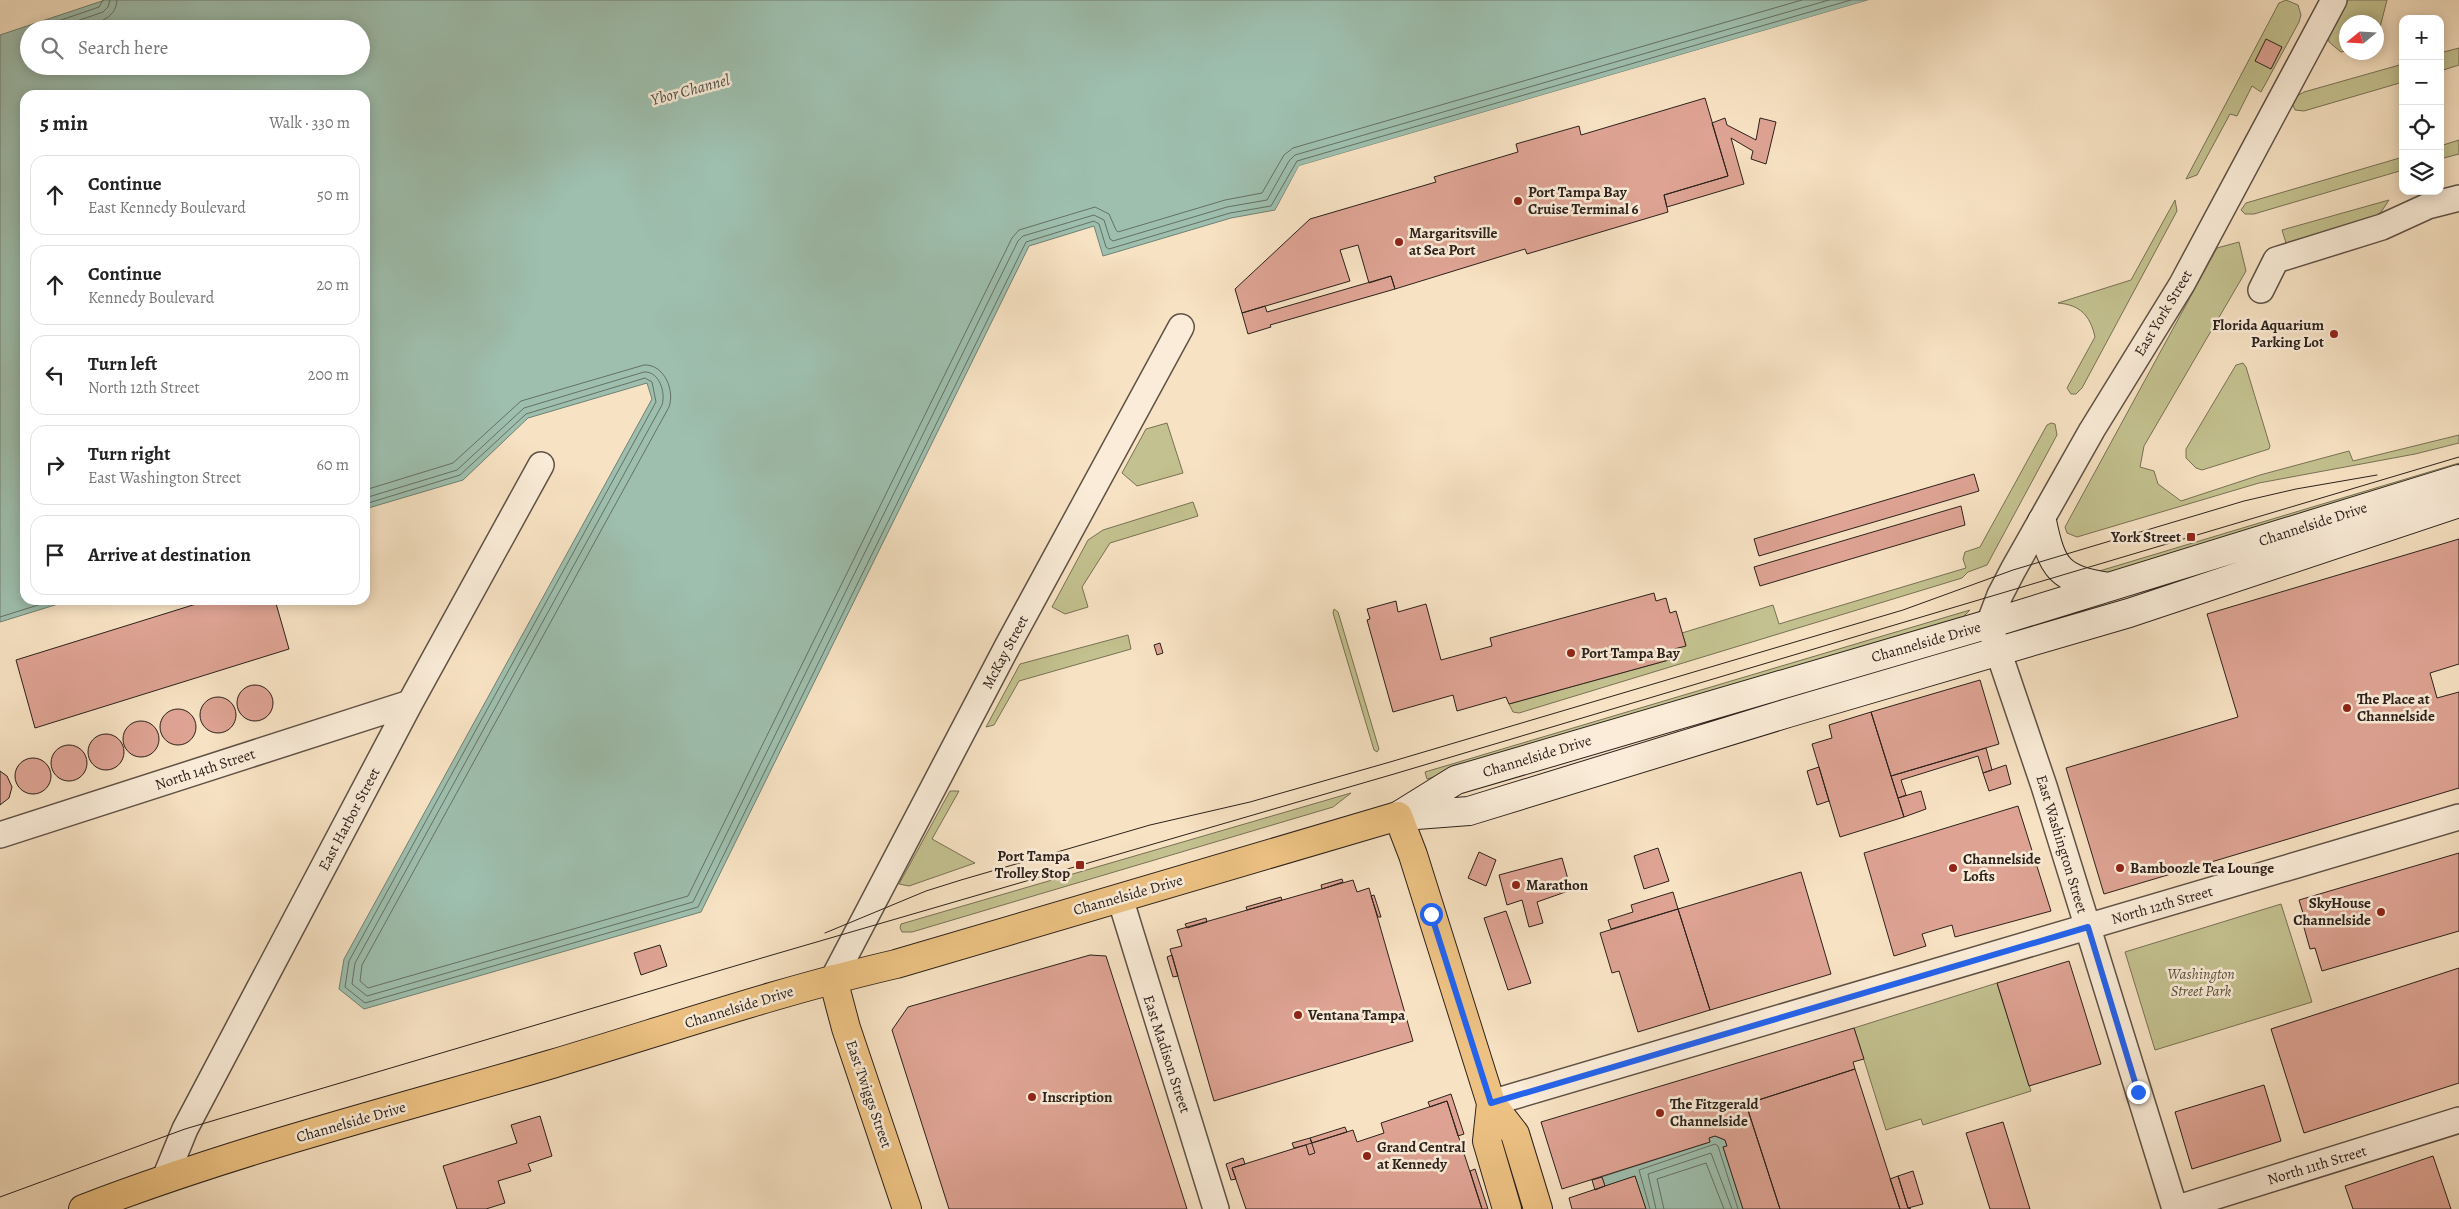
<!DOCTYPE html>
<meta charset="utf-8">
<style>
:root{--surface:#fff;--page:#f6f6f6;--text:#222;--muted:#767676;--line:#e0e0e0}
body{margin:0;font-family:Alegreya,serif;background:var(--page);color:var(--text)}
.controls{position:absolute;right:15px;top:15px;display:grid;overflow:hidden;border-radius:10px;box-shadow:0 2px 12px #0003}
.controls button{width:45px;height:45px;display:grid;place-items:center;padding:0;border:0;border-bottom:1px solid var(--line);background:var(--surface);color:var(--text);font:25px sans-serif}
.compass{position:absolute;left:2339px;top:15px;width:45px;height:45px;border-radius:50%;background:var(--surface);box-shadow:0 2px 12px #0003;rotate:252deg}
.stop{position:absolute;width:15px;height:15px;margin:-11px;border:4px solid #2563eb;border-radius:50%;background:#fff}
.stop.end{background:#2563eb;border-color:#fff;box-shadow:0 1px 5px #0008}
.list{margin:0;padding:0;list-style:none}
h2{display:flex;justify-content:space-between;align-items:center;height:65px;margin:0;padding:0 20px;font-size:21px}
h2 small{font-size:16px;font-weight:400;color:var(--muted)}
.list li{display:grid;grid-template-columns:32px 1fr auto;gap:15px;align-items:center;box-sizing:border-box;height:80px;margin:0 10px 10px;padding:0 10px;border:1px solid var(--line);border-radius:15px}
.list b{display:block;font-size:19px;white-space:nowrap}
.list p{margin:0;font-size:16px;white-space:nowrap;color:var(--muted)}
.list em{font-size:16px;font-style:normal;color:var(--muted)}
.icon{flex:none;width:28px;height:28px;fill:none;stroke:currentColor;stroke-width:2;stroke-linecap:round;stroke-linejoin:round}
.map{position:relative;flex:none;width:2459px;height:1209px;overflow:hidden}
.search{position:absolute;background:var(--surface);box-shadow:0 2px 12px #0003;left:20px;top:20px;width:350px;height:55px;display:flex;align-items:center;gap:12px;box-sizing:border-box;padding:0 18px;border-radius:28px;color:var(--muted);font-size:19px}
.panel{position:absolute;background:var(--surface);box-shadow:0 2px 12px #0003;left:20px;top:90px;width:350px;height:515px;border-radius:15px}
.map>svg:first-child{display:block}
</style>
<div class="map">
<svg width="2459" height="1209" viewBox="0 0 2459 1209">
<rect width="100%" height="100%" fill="#f7e2c3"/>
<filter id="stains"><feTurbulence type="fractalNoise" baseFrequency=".004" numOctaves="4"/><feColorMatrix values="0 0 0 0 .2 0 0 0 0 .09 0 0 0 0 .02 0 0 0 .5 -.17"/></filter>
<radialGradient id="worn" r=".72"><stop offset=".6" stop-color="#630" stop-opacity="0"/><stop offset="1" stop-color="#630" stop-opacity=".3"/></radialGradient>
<path fill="#c3c18f" stroke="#787156" d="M2286,0L2298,5L2301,15L2299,22L2261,92L2252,86L2237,116L2230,114L2197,175L2186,179L2279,3Z
M2346,0H2387L2377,39L2376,22H2346V51L2341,52L2329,42L2328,34Z
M2459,48V65L2440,71V53Z
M2403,64V82L2304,111L2295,110L2292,103L2295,97L2304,92Z
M2459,140V154L2440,159V146Z
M2403,157V170L2254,214H2245L2241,210L2246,203Z
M2175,200L2177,211L2082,388L2076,394H2071L2067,388L2095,337C2090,315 2080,305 2058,303L2131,280Z
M2389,200L2379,215L2286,243L2282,230Z
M2239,242L2246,271L2144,446L2140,467L2154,471L2158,484L2181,501L2260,475L2349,451L2353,461L2459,435V443L2415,454L2259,483L2077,537L2067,533L2065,527L2217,248Z
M2243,363L2246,367L2270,446L2269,449L2202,470L2196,468L2186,458V449L2236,365Z
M1167,423L1183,473L1137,486L1122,473L1146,429Z
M2051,423L2055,424L2057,435L1987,565L1968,572L1962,578L1519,713L1513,712L1509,704L1676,658L1674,649L1686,645L1682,633L1773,605L1779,624L1966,568L1963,559L1965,552L1980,547L2047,425Z
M2459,463V468L2109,577L2086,575Z
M1193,502L1198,516L1110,543L1082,587L1088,607L1065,614L1052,607L1088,540L1103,530Z
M1334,609L1338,612L1379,749L1377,752L1374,750L1333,613Z
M1970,610L1963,617L1949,623L1427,779L1425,772Z
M1128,635L1131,649L1019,681L994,725L986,727L1020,664Z
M950,791H959L932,839L975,863L909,886L899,884Z
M1351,793L1333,807L912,932H902L900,928L901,924Z
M2281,904L2312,1002L2155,1050L2125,952Z
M1997,983L2031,1091L1923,1125L1921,1119L1886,1130L1854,1028Z"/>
<path fill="#9ebfae" stroke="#708074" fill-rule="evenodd" d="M105,0H1869L1299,166L1275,210L1231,218L1103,256L1094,226L1029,246L701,912L364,1009L339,989L344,959L652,399L647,383L528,418L463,480L365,509V95H25V600H71L0,622V35ZM29,29H361V66H29Z
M1715,1136L1725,1140L1727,1146L1723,1147L1743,1209H1646L1635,1176L1605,1186L1602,1177L1710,1142L1709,1138Z"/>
<path fill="#f7e2c3" d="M1869,0H1872L1870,2L1300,168L1277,211L1274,213L1299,166Z"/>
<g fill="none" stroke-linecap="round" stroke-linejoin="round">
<path stroke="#657065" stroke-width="1" d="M35,29L99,7L103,0
M54,29L103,12L108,7L110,0
M78,29C94,23 116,21 117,0
M365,490L453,463L521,401L644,365C664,364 675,390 669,407L362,965L360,981L368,988L688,896L1012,238L1019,230L1095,207L1109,214L1116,230L1118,232L1225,200L1262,193L1284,155L1293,148L1802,0
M365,498L457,470L524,408L644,372C659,371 666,392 662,405L355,963L352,984L367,996L693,902L1018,241L1023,236L1094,215L1104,220L1110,239L1113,241L1227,207L1267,200L1289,161L1295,155L1829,0
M365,504L460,475L526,414L645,378L652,382L656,402L349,961L345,987L365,1003L698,907L1026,242L1094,221L1099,224L1106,247L1109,249L1230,213L1271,206L1297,161L1851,0
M0,617L54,600
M1650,1209L1639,1170L1715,1144L1718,1146L1738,1209
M1656,1209L1648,1174L1711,1153L1732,1209
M1664,1209L1657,1179L1706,1163L1724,1209"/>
</g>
<path fill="#dea393" stroke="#2c211c" d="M2266,39L2282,47L2271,69L2255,61Z
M1705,98L1728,176L1664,195L1668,212L1527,254L1525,249L1395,289L1391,276L1369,283L1358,245L1340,250L1350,281L1242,313L1235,289L1310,219L1436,182L1434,177L1518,152L1516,144L1579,126L1581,135Z
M1725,118L1727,125L1756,140L1760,118L1776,122L1766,164L1751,159L1753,151L1731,138L1744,184L1667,207L1664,195L1728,176L1712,123Z
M1391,276L1395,289L1270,325L1271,327L1248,334L1242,313L1265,306L1267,312Z
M1974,474L1979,491L1759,556L1754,539Z
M1961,506L1965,525L1760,586L1754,567Z
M2459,539V664L2430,673L2437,698L2459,692V788L2104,894L2066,768L2238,717L2207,614Z
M1654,593L1656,601L1666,598L1670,613L1676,611L1686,646L1674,649L1676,658L1509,704L1506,697L1457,711L1453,695L1393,712L1367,620L1370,619L1367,609L1396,601L1398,612L1426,604L1441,660L1492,646L1490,638Z
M209,600H275L289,649L35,728L16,660Z
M1160,643L1163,653L1157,655L1154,645Z
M1980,680L1999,744L1891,776L1871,712Z
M237 703a18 18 0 1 1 36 0a18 18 0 1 1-36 0Z
M200 715a18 18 0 1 1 36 0a18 18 0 1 1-36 0Z
M160 727a18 18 0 1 1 36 0a18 18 0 1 1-36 0Z
M1871,712L1904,817L1840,837L1812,744L1832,738L1829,725Z
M123 739a18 18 0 1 1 36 0a18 18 0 1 1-36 0Z
M88 752a18 18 0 1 1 36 0a18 18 0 1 1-36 0Z
M51 763a18 18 0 1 1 36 0a18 18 0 1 1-36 0Z
M1986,748L1992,770L1983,773L1978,756L1901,780L1906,795L1898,798L1891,776Z
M15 776a18 18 0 1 1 36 0a18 18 0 1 1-36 0Z
M2006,765L2011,784L1989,791L1983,773Z
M1819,767L1829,801L1817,805L1807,771Z
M0,771L7,776L12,787L9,798L0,805Z
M1921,791L1926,809L1904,817L1898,798Z
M2018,806L2051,911L1955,937L1952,925L1922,934L1926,946L1894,956L1864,853Z
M1658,848L1669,881L1644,889L1634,856Z
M1479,852L1496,860L1486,886L1468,878Z
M2459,853V931L2322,971L2315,948L2310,949L2303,924L2306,923L2299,900Z
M1562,858L1571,890L1537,902L1543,923L1529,927L1522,900L1507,905L1499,875Z
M1801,872L1831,974L1710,1010L1678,909Z
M1342,879L1343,882L1322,889L1321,885Z
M1353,880L1357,892L1369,888L1413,1041L1214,1101L1170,949L1182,946L1177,930Z
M1673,892L1678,909L1611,929L1608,920L1633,912L1631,905Z
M1374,895L1381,917H1378L1371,896Z
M1281,897L1282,900L1247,910L1246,907Z
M1678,909L1710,1010L1638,1032L1619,971L1612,973L1600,933Z
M1506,911L1531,983L1508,990L1484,918Z
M1206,918L1207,922L1187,928L1185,924Z
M660,945L667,966L641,975L634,953Z
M1090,955L1106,956L1187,1209H949L892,1030L908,1007Z
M1172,955L1178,976L1173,977L1167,957Z
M2069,961L2101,1064L2029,1086L1997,983Z
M2459,968V1083L2304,1133L2271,1029Z
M1854,1028L1864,1059L1853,1062L1855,1069L1746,1104L1780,1209H1743L1723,1147L1727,1146L1725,1140L1715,1136L1709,1138L1710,1142L1562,1189L1541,1122Z
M1855,1069L1900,1209H1780L1746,1104Z
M2264,1085L2281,1141L2192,1169L2175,1112Z
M1451,1094L1464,1134L1458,1136L1447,1101L1430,1107L1428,1102Z
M1447,1101L1482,1209H1246L1232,1168L1353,1130L1357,1142L1384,1133L1381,1123Z
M540,1116L552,1156L528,1164L531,1171L498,1181L505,1203L486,1209H457L443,1166L517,1143L511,1125Z
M2003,1122L2030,1209H1990L1966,1133Z
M1345,1127L1347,1132L1312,1143L1310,1138Z
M1310,1138L1315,1153L1309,1155L1306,1145L1294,1148L1292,1143Z
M2433,1156L2451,1209H2353L2345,1186Z
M1243,1158L1245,1164L1232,1168L1236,1179L1231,1180L1226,1164Z
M1475,1169L1488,1209H1482L1470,1171Z
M1913,1171L1923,1204L1908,1208L1898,1176Z
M1635,1176L1646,1209H1572L1569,1198Z
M1898,1176L1908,1208L1911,1209H1900L1890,1179Z
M1602,1177L1605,1186L1595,1190L1592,1180Z"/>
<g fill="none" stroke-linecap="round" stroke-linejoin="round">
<g stroke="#5f5146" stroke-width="28">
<path id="street" d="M2261,290L2276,260L2382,227L2428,206L2459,198
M0,835L410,703
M1120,898L1216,1209
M833,979L1008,645L1181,327
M1491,1103L2459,817
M165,1178L185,1129L410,703L541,465
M2175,1209L2044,786L1989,624L2000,595L2013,570L2092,430L2182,284L2334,0
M2175,1209L2459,1120"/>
</g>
<g stroke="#2c211c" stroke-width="30">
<path id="secondary" d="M2042,521C2052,569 2059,579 2109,587
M1398,816L1456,780L1989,624L2459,479
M1403,816L1469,811L1788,713L2129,613L2459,503"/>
</g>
<g stroke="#2c211c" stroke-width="30">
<path id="primary" d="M833,979L846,1028L907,1209
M1491,1103L1487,1141L1507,1209
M83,1209C236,1150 395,1110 552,1064C666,1030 779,991 896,964L1398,816L1413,855L1491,1103L1515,1134L1538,1209"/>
</g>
<use href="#street" stroke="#faecd8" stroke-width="25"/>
<use href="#secondary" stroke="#faecd8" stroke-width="28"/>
<use href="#primary" stroke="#ecc182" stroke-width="28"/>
<path stroke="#2c211c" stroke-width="1" d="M825,933L926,891L961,880L1150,825L1250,802L1390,762L1903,610L2013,570L2244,501L2296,489L2377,475
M0,1197L185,1129L772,955L1394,774L2459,457"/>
</g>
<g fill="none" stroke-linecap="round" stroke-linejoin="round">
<path stroke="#2563eb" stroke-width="6" d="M1431,914L1491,1103L2088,927L2138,1092"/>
</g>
<g fill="#8f2418" stroke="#faecd8" stroke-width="2">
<circle cx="1518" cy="201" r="5"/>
<circle cx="1399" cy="242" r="5"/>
<circle cx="2334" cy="334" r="5"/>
<rect x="2186" y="532" width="10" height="10" rx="2.5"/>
<circle cx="1571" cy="653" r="5"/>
<circle cx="2347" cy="708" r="5"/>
<rect x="1075" y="860" width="10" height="10" rx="2.5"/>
<circle cx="1953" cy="868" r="5"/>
<circle cx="2120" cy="868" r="5"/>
<circle cx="1516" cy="885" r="5"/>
<circle cx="2381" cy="912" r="5"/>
<circle cx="1298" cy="1015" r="5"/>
<circle cx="1032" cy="1097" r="5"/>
<circle cx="1660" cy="1113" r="5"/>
<circle cx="1367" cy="1156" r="5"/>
</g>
<g text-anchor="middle" stroke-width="5" stroke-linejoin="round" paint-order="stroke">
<g font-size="15" font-weight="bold" fill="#2c211c" stroke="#faecd8" text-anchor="start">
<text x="1528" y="197">Port Tampa Bay<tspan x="1528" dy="17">Cruise Terminal 6</tspan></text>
<text x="1409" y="238">Margaritsville<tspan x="1409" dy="17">at Sea Port</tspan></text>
<text x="2324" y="330" text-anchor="end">Florida Aquarium<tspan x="2324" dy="17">Parking Lot</tspan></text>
<text x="2181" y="542" text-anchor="end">York Street</text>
<text x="1581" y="658">Port Tampa Bay</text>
<text x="2357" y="704">The Place at<tspan x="2357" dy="17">Channelside</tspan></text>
<text x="1070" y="861" text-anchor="end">Port Tampa<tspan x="1070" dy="17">Trolley Stop</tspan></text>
<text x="1963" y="864">Channelside<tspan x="1963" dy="17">Lofts</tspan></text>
<text x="2130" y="873">Bamboozle Tea Lounge</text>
<text x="1526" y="890">Marathon</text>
<text x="2371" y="908" text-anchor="end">SkyHouse<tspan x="2371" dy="17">Channelside</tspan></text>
<text x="1308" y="1020">Ventana Tampa</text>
<text x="1042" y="1102">Inscription</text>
<text x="1670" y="1109">The Fitzgerald<tspan x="1670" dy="17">Channelside</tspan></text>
<text x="1377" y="1152">Grand Central<tspan x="1377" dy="17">at Kennedy</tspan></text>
</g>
<g font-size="15" fill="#2c211c" stroke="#faecd8">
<text transform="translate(2163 313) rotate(-59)" y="5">East York Street</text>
<text transform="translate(2313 524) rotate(-18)" y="5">Channelside Drive</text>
<text transform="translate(1926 642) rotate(-16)" y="5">Channelside Drive</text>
<text transform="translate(1005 652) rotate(-62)" y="5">McKay Street</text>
<text transform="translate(1537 756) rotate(-17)" y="5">Channelside Drive</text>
<text transform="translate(205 769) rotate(-18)" y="5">North 14th Street</text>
<text transform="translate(349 819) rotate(-62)" y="5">East Harbor Street</text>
<text transform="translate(2062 844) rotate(73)" y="5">East Washington Street</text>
<text transform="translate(1128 895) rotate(-16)" y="5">Channelside Drive</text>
<text transform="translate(2162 905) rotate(-16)" y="5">North 12th Street</text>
<text transform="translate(739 1007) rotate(-17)" y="5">Channelside Drive</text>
<text transform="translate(1167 1054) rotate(72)" y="5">East Madison Street</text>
<text transform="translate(869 1094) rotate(71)" y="5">East Twiggs Street</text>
<text transform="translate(351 1122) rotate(-16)" y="5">Channelside Drive</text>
<text transform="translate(2317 1165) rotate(-17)" y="5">North 11th Street</text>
</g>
<g font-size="15" font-style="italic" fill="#59513e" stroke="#faecd8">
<text x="2201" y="979">Washington<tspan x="2201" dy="17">Street Park</tspan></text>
</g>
<g font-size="16" font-style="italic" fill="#4e5048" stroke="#faecd8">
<text transform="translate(690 89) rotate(-15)" y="6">Ybor Channel</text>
</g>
</g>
<rect width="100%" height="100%" filter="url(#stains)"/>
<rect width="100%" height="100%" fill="url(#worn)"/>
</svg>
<div class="controls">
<button>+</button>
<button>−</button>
<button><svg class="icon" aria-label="locate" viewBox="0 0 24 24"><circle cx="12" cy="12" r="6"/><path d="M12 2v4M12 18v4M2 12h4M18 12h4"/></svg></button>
<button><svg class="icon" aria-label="layers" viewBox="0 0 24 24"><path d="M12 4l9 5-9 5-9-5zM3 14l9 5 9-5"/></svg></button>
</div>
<svg class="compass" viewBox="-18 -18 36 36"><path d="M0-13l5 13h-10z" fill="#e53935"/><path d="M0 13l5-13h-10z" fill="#767676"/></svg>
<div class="stop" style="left:1431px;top:914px"></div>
<div class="stop end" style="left:2138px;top:1092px"></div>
<div class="search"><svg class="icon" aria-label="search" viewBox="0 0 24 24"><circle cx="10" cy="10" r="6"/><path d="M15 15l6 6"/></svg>Search here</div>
<section class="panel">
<h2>5 min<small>Walk · 330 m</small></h2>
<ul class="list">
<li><svg class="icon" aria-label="ahead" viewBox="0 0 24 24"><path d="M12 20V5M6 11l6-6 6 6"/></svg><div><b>Continue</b><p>East Kennedy Boulevard</p></div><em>50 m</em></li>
<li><svg class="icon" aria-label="ahead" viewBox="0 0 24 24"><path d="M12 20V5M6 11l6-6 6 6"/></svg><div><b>Continue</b><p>Kennedy Boulevard</p></div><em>20 m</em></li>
<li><svg class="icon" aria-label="left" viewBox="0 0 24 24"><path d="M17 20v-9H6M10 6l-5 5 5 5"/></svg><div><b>Turn left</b><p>North 12th Street</p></div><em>200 m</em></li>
<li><svg class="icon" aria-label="right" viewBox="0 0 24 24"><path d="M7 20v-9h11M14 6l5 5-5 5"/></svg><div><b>Turn right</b><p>East Washington Street</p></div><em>60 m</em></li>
<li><svg class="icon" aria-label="arrive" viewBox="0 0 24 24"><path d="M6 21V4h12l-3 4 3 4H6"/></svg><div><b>Arrive at destination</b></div></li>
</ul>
</section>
</div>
